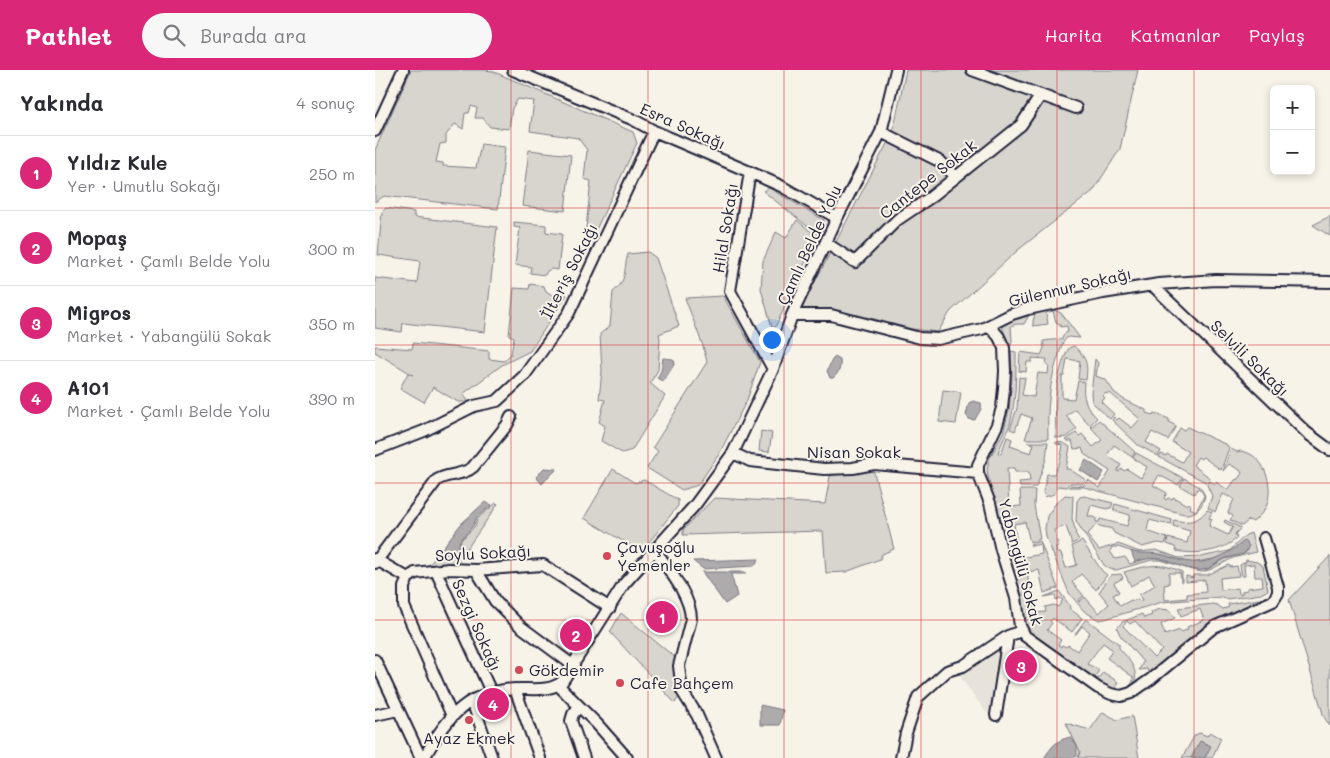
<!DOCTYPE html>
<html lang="tr">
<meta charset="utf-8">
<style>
:root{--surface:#fff;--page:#f7f7f7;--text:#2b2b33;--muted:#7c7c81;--line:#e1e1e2;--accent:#db2777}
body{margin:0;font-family:Mali,sans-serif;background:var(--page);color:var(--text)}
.controls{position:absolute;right:15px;top:15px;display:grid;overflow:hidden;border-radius:8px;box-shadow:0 2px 8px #0003}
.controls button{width:45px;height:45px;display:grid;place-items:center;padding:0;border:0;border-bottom:1px solid var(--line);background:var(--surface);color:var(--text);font:25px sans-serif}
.you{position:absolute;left:396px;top:269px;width:18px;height:18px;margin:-12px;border:4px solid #fff;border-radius:50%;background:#1a73e8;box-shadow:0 0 0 8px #1a73e833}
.badge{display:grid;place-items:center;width:32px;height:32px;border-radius:50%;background:var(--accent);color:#fff;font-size:16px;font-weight:700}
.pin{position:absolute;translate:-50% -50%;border:2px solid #fff;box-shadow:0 1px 5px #0006}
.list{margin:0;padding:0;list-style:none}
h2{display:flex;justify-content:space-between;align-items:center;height:65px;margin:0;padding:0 20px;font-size:21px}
h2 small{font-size:16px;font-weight:400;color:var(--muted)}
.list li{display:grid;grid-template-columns:32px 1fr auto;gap:15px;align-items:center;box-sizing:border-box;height:75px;padding:0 20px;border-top:1px solid var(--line)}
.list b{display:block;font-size:19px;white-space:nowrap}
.list p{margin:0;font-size:16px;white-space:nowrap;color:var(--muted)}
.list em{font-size:16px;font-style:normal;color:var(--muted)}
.icon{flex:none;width:28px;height:28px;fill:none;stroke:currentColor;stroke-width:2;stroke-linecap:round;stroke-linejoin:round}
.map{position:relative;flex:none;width:955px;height:688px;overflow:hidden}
header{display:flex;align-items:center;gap:30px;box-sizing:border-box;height:70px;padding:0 25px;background:var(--accent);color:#fff}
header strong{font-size:24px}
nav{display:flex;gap:28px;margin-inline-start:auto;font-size:18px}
.search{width:350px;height:45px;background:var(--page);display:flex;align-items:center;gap:12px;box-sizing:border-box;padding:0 18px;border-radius:28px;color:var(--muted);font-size:19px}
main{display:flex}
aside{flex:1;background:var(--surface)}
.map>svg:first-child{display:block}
</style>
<header>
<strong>Pathlet</strong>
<div class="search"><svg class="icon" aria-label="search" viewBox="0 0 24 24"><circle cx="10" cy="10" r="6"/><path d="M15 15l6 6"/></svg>Burada ara</div>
<nav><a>Harita</a><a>Katmanlar</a><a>Paylaş</a></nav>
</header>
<main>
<aside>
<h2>Yakında<small>4 sonuç</small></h2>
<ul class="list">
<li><span class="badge">1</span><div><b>Yıldız Kule</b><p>Yer · Umutlu Sokağı</p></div><em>250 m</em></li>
<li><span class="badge">2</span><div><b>Mopaş</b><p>Market · Çamlı Belde Yolu</p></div><em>300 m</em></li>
<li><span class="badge">3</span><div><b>Migros</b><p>Market · Yabangülü Sokak</p></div><em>350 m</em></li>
<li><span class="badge">4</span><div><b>A101</b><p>Market · Çamlı Belde Yolu</p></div><em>390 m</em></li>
</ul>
</aside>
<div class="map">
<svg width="955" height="688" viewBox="0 0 955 688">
<rect width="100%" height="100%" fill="#f7f3e8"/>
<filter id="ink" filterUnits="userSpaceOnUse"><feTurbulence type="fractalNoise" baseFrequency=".02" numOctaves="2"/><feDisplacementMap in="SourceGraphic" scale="10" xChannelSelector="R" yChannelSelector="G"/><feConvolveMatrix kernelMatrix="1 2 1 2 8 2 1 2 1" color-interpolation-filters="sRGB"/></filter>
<g filter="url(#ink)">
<path fill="#e7e3db" d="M618,581L625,583L616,646L613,645L583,604Z"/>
<path fill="#d8d5cf" stroke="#7d7c85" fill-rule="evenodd" d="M36,0H110L117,1L258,62L262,73L208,187L216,111L209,109L212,80L203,68L155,61L159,31L143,29L137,38L134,59L115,57L108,48H100L102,38L96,36L94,43H90L88,59L80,54L71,65V73L65,74L61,92L68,93V96L101,98L106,74L130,77L123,139L9,126L0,132V80Z
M531,0H763L745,79L718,121L643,180L575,242L563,262L537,259L484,245L426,239L518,62Z
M154,80L196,85L190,141L147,136Z
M394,118L449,150L450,155L445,166L388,121Z
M11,138L39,142V147L122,157L110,262L28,253L27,262L0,258V208L42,213L45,191L3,185L7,142Z
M955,146V166L938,155Z
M422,150L442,167L400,258L397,257L386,219L388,191L401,162L411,168Z
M139,152L171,155V162L187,164L183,200L176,199L172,201L170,205L155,203L156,197L140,195L145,158L139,157Z
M273,182L281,188L304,256L284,264L285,269L283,300L275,313L290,326L257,380L247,383L226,371L230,356L224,352L230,330L224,329L227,301L225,264L235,256L238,222C253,210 248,200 253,184Z
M155,214L169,216L171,221L177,225H192L155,281L127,295L88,324L94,332H83L58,317L49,332L25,318L33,303L38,305L0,282V276L37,279L38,273L114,281V289L129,291L136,284L139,267L134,265L139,218L154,219Z
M348,226L385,292L372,330L344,384L323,415L307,420L272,398L283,381L278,377L332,292L328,276L310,228Z
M677,239L686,243L705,268L693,267C687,271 686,278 684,284C674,313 672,339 673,369H650L657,348L646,344L640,361L635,359L642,338L644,307L650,308L647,325L659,327L663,303L673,304L674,295L671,294L672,289L657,288V292H652L651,302L644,301L645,282L666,285L669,278L668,271L687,269L689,264L693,262L692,256L685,257V254L681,252L678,241L671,243L673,254L658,256V251L660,244Z
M648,245H653V247L649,254H641L636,256L637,272L635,277L632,274L627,255L629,253Z
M699,276C712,289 713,293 711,310L703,309L705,291L692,289L689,306H687V328L699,329L703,311L709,312C707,328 711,337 722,348L715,355L700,339L691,346L702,359L692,367L681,368C680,338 679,305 694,278Z
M636,281L641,282C641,306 641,330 635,354C632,364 626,373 623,383L626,384L632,367L637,369L635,376L656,383L659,374L652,372H673L671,389L661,417H645L644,412L655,411L654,402H640L639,398H632L634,437L646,436L645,420H660L659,435L665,469L655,472L650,452L639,454L642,473H639L640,480H643L645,488L667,484L666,474L656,476L655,474L665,471L683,518L669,523L664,500L652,502L655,522L649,523L650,526H653L654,531L657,530L660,543L671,542L670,537L679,535L683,537L688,530L684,528L681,530L680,525L669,527L684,521L695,536L694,538L707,548L697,562L678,548L675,551L677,553L672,560L686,570L683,575L686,577L687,575L691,577L693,575L702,581L715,562L707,556L701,564H700L711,549L744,574V578C753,588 769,605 755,619L743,621L728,618L687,589L654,562L651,558L625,464L612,401L614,389L628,363L634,340L637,307ZM728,573L738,580L732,588L758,607C759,616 752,618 744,620L741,617L743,612L728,602L723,609L720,607L724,600L712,594Z
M720,289L723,293L721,306L731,310L739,322L748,329L771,340V343L778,345L779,343L794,349V352L801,356L793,370L777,362L771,372L786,381L783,386L763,375L737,350L739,347L742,350L744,348L757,358L765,349L735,323L733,324L731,323L728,326L730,328L726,332L739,344L735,349L717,332L716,323Z
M568,320L586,322L581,354L564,352Z
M724,350L760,382L757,387L739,375L732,385L746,395L742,401L744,402L746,399L750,401L752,399L766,408L772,397L758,388L761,383L808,408L803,415L784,405L778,415L792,423L789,428L791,430L793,428L797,429L798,427L812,435L814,433L816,435L815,438L821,441L829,426L827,421L823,418L819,424L805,416L809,408L826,418L830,426C827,437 821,445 809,444L709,417H694L696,415L708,416L713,410L725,418L735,401L709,384L707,378L699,379L697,371H692L691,370L701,363L704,366L707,364L718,377L727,370L716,357Z
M812,357L852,375L854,378L846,400L828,387L826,389L823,387L818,395L835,408L832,413L784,387L786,384L791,386L792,384L807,392L813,382L797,372L805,358L809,360Z
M386,361L397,363L394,382L384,381Z
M681,372L689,373L695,377L691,399H694L711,410L707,414C701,413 694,411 692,417L683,416L679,424L670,427L668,422L672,404H679L685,391L688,375L681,374Z
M856,379L862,382L865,381C889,383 900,416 891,437C888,443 882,448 878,452L874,450L867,456L855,450L858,446L853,443L859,429L848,424L840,442L833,438L837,426L832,415L835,411L840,414L841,412L853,420L860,410L863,409L867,403L865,400L854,394L848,401Z
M238,399L260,413L269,410L303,430V436L266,482L209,448Z
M492,399H498L519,479L507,484L505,489L471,502L451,503L448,461L308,465V460L339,428L450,434L455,406Z
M690,425L698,426L697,449L701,462L700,463L704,470L697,474L691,456L679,460L684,477L681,478L682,483H686L691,498L702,495L697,476L707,471L727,501L732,505L721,520L706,504L697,512L709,526L703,530L704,532L710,527L724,543L734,534L724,522L736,505L746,504L748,508L739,513L744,522L738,525L745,536L756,530L758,531L762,529L765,531L767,530L764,525L780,515L774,505L756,516L749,502C772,496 784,491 807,502V512H806L805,503H794V514L789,515L790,530L812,528V524L831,522L830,510L811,512V506L818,508V505H832L854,495L855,497L862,496L864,506L845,508L846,520L863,518L864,524H867V521L872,520V518L888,516L887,507H880L879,494L869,495L870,506H867L865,495L871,492V490L882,492L888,496L893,520L886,524L852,529L847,527L787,532L730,549L724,550L709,541L694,523L671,467L670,458L672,446L681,433Z
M709,426L738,433L736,438H733V439L716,435L713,446L721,448V452H724L725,449L752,456L755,445L738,440L740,434L797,450L796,454L792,453L791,454L774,450L772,461L792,468L790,474L783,473L767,477L739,463L737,459L721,455L712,465L724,480L743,474L765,482L781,480L804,488L826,487L854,481L871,465L876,463L881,482L858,488L837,499L827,502L817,500L786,490H777L741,500L735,499L729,495L701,451L702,431L705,427ZM869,472L872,481L870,483L850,489L833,499L822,500L784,488H773L755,494L750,487L740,489L735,481L737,477H743L764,484H784L817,493L843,488L856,482Z
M121,433L123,434L91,480L84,482L86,470L100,456L103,448Z
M832,440L837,442L834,448L837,449L834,456L853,465L858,457L849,452L850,450L866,458L860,464L862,468C847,482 821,485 801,481L800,477L792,474L793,468L812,473L815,461L798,456L799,450C813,453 823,452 832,440Z
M91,483L82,494L52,497L59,489Z
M955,486V656L949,647L914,530Z
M884,529L888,531L774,605L772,599L764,600L768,592L745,565L742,558L747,552L767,544L769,548L777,545L776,542L786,539L794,540L800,548L786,554L790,565L805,560L807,562L813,559L812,557L829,550L825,539L806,546L803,538L838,534L842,535L848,539L854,537L853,534ZM752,551L755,554L760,551L787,580L779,588L748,556Z
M246,543L302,589L304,627L300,633L235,562Z
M728,642L742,650L757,646L764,688H703L705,682L691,653L715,660Z
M835,662L846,668L837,688H807L820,665L825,663L832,666Z"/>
<path fill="#aeabad" stroke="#76747f" d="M460,287L465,290C466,298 464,303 458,308H455L452,301L457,290Z
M288,288L298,289L300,293L288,312L282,308L286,301Z
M598,331L606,333C608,340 602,344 600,350L594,349L591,345L594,333Z
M711,390L729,402L723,412L705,400Z
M169,398L182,399L167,414L161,407Z
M110,432L117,435L102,447L98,456L85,470L82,482L61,486L86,454Z
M869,471L872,473L874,476L870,483C864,486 858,486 851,488C841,492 835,501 823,500C795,498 793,481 760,492L756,481C766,485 773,482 783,484C792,485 800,490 809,491C832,496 852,485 869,471Z
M384,489L379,496L328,499L318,491Z
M327,502H370V504H356L362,526L350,534Z
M385,635L408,640L405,655H385Z
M696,667L702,676V686L697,688H669C677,677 680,670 696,667Z
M825,671L836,676L830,688H816Z"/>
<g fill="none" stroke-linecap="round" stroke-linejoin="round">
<g stroke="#22223b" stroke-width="14">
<path id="minor" d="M138,0L259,50L279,61L375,102L406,116L462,148
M597,0L701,38
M0,61L28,0
M506,62L566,92L581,107
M375,102L355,221L398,299
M451,173L480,192L522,150L556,127L646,55L666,25
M777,215L932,363L955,380
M417,245H456L545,268L563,269L607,259L637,244L653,239L728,223L784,214L841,210L955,212
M615,256L624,267L629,278L630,301L629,318L627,338L622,355L603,395V403L615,433L626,480L641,528L645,556L650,566L723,618L736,624L746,626L756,623L776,609L839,557L898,531L903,523V517L889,468
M0,380L49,361L99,336L122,331L149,306L194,243L279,61
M358,383L375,391L449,399L478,398L499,394L603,403
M280,480C293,499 316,526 316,549L304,596L307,621L322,645L341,688
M0,489L33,508
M0,493L62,410C73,403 88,406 98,397L132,355L136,347
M101,500L120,531L145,556L199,596
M61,501L116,622
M0,590L46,688
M183,615L222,654L252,688
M140,619L165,688
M97,631L117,688
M204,637L198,644L196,651L209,688
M0,645L23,640
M621,645L633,566
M77,646L29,536V517L33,508L40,503L74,499L101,500L168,495L235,538
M49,688C72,646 94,619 146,619C161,619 175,621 187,612L249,514L320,435L358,383L398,299L417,245L462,148L506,62L521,0
M526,688L531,663L543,627L572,601L588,596L633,566L646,561"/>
</g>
<use href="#minor" stroke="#f7f3e8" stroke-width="10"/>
</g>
</g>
<path fill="none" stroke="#d62828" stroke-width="1" stroke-opacity="0.55" d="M136,0V688M273,0V688M409,0V688M546,0V688M682,0V688M819,0V688M0,138H955M0,275H955M0,413H955M0,550H955"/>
<g fill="#d1495b" stroke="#f7f3e8" stroke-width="2">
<circle cx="232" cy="486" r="5"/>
<circle cx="144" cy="600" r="5"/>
<circle cx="245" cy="613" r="5"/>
<circle cx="94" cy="650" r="5"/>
</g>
<g text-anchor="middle" stroke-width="4" stroke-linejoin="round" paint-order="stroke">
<g font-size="16" fill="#22223b" stroke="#f7f3e8">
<text transform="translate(308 56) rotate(24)" y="6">Esra Sokağı</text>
<text transform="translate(553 109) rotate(-38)" y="6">Cantepe Sokak</text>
<text transform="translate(350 158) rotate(-81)" y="6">Hilal Sokağı</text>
<text transform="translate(434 175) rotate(-65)" y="6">Çamlı Belde Yolu</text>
<text transform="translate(194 201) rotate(-63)" y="6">İlteriş Sokağı</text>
<text transform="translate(695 217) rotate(-13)" y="6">Gülennur Sokağı</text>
<text transform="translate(875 288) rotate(44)" y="6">Selvili Sokağı</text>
<text x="479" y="388">Nisan Sokak</text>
<text transform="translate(108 483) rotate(-3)" y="6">Soylu Sokağı</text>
<text transform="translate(646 492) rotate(75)" y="6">Yabangülü Sokak</text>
<text transform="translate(102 555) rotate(66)" y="6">Sezgi Sokağı</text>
</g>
<g font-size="16" fill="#22223b" stroke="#f7f3e8" text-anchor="start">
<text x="242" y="483">Çavuşoğlu<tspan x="242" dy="18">Yemenler</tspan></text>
<text x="154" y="606">Gökdemir</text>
<text x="255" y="619">Cafe Bahçem</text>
<text x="94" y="674" text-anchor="middle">Ayaz Ekmek</text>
</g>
</g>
</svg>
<div class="controls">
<button>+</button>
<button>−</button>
</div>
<div class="you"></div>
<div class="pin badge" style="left:287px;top:547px">1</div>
<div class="pin badge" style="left:201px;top:565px">2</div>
<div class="pin badge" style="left:646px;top:596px">3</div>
<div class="pin badge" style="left:118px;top:634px">4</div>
</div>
</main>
